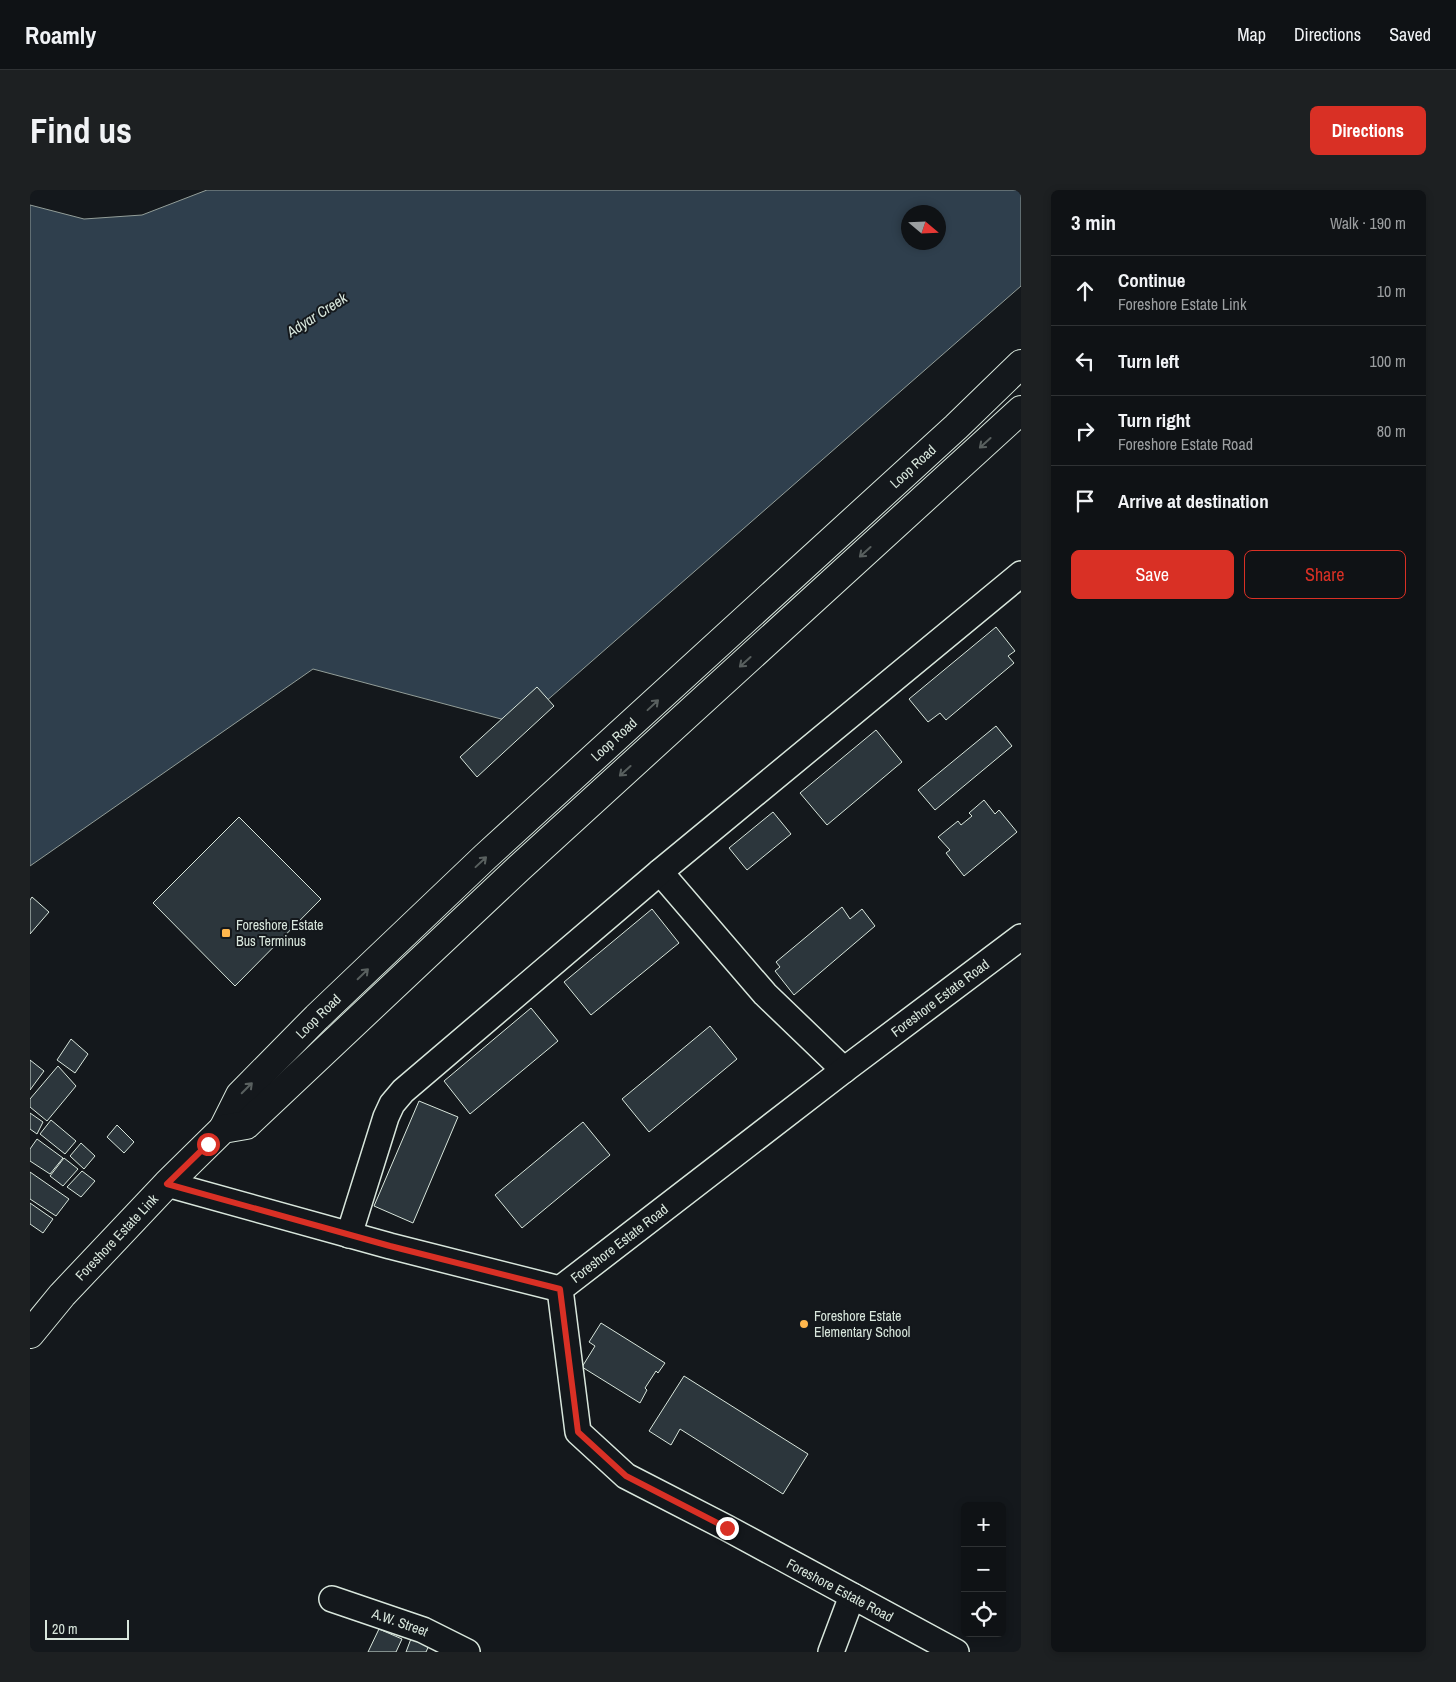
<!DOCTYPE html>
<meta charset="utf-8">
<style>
:root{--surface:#0f1215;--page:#1d2022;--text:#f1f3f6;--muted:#9b9ea0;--line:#2f3234;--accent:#d93025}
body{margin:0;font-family:"Archivo Narrow",sans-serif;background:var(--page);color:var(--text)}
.controls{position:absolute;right:15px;bottom:15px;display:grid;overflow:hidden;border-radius:8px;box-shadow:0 2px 8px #0003}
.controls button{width:45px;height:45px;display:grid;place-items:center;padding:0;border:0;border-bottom:1px solid var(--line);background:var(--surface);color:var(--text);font:25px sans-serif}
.compass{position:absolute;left:871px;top:15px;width:45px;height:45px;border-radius:50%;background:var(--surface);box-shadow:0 2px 8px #0003;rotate:109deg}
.scale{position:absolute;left:15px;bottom:12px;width:84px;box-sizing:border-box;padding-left:5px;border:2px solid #d8e6dc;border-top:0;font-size:14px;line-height:18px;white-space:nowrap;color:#d8e6dc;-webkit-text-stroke:4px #14181c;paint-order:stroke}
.stop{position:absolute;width:15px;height:15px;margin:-11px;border:4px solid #d93025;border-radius:50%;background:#fff}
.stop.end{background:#d93025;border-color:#fff;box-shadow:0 1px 5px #0008}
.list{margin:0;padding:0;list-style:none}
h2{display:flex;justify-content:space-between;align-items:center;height:65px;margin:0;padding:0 20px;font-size:21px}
h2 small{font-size:16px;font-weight:400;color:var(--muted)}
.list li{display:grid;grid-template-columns:32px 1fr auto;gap:15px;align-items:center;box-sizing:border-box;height:70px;padding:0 20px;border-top:1px solid var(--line)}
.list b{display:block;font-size:19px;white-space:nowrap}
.list p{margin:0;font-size:16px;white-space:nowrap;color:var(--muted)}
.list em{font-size:16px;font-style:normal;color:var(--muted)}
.actions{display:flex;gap:10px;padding:15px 20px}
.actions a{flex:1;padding:11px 0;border:1px solid var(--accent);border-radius:8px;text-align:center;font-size:18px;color:var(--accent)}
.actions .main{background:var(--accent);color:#fff}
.icon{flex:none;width:28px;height:28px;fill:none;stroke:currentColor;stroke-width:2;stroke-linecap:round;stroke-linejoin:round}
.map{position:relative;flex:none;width:991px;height:1462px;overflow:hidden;border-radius:8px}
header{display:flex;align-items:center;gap:30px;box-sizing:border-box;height:70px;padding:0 25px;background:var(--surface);border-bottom:1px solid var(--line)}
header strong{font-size:24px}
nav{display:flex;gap:28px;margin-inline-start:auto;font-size:18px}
.intro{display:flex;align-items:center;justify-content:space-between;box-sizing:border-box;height:120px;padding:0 30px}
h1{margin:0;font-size:35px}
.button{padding:12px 22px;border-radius:8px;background:var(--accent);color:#fff;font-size:18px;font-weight:700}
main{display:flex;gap:30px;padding:0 30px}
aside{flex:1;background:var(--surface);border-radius:8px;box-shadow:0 2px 8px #0003}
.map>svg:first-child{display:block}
</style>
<header>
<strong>Roamly</strong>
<nav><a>Map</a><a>Directions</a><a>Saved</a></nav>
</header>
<div class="intro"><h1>Find us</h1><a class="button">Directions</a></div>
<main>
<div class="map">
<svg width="991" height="1462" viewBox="0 0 991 1462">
<rect width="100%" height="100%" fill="#14181c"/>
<path fill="#2f3f4d" stroke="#939e99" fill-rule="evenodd" d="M177,0H991V96L490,534L283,479L0,676V15L54,29L112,25ZM878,22H908V52H878Z"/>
<path fill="#2c363c" stroke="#d8e6dc" d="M966,437L985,461L978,466L984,473L916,530L910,523L898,532L879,509Z
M507,497L524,516L447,587L430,567Z
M966,536L982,556L905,620L888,600Z
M846,540L872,572L797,635L770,603Z
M954,610L965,624L969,620L987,642L934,686L916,663L920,660L908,647L928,631L931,635L942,626L939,623Z
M743,622L761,644L717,680L699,658Z
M209,627L291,709L205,796L123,713Z
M2,707L19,722L0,744V710Z
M812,717L820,729L832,719L845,736L764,805L745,781L750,777L746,772Z
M622,719L649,753L561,825L534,792Z
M501,818L528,851L440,924L414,891Z
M680,836L707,869L619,942L592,909Z
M41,849L58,864L45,883L27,870Z
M0,870L14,881L0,900Z
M28,876L46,896L17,931L0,917V909Z
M389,911L428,927L383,1033L344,1016Z
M0,923L13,932L7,944L0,939Z
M21,930L46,951L35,964L10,944Z
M553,932L580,965L492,1038L465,1005Z
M87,935L104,952L94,963L77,947Z
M7,949L33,968L20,984L0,971V959Z
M51,953L65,966L54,979L40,966Z
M34,968L48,979L33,996L20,986Z
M52,981L65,991L51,1007L37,997Z
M0,982L39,1009L26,1026L0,1009Z
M0,1013L23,1029L13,1043L0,1034Z
M571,1133L635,1173L628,1183L626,1181L615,1198L617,1200L610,1213L552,1177L565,1156L559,1152Z
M654,1186L778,1264L753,1304L650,1239L641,1255L619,1241Z
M349,1439L372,1449L366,1462H338Z
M382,1446L400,1453L396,1462H376Z"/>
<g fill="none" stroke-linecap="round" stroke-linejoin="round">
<g stroke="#d8e6dc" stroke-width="28">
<g id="street">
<path d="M630,682L735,804L814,880"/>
<path d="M137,994L360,1056L530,1099"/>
<path d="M319,1045L356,927L362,914L373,901L630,682L991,384"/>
<path id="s1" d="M302,1409L393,1440L437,1462"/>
<path d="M801,1462L822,1406"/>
<path id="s2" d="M926,1462L697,1338L596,1286L548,1242L530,1099L814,880L991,747"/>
</g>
</g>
<g stroke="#d8e6dc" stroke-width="30">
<g id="secondary">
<path id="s3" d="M193,939L210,905L287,827L455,667L926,237L991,174"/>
<path id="s4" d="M0,1144L32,1105L137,994L193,939L216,935L488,679L991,220"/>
</g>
</g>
<use href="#street" stroke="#14181c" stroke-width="25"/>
<use href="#secondary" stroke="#14181c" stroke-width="28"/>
</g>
<defs><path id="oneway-shaft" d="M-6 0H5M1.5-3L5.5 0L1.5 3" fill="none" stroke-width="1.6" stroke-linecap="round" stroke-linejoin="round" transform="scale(1.25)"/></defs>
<g stroke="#59605f">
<use href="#oneway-shaft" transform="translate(955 253) rotate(138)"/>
<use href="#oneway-shaft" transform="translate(835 362) rotate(138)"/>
<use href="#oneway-shaft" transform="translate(715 472) rotate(138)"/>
<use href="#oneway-shaft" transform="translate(623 515) rotate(-43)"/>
<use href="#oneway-shaft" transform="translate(595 581) rotate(138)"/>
<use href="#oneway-shaft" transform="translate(451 672) rotate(-43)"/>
<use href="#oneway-shaft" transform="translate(333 784) rotate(-44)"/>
<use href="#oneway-shaft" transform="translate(217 898) rotate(-45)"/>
</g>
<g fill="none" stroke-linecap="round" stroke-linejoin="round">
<path stroke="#d93025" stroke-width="6" d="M178,954L137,994L360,1056L530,1099L548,1242L596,1286L697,1338"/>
</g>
<g fill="#ffb74d" stroke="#14181c" stroke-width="2">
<rect x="191" y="738" width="10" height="10" rx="2.5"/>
<circle cx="774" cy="1134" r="5"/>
</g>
<g text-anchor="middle" stroke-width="4" stroke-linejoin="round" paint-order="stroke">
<g font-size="14" fill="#d8e6dc" stroke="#14181c">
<text dy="5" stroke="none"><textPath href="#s3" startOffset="959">Loop Road</textPath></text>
<text dy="5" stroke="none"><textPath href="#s3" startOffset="554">Loop Road</textPath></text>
<text dy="5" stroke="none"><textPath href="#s2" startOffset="1062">Foreshore Estate Road</textPath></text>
<text dy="5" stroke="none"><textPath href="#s3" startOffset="149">Loop Road</textPath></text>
<text dy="5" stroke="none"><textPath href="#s4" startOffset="130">Foreshore Estate Link</textPath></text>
<text dy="5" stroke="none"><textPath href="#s2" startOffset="658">Foreshore Estate Road</textPath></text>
<text transform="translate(810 1400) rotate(28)" y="5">Foreshore Estate Road</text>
<text dy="5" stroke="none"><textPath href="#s1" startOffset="72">A.W. Street</textPath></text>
</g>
<g font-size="14" fill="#d8e6dc" stroke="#14181c" text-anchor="start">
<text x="206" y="740">Foreshore Estate<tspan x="206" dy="16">Bus Terminus</tspan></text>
<text x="784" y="1131">Foreshore Estate<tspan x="784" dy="16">Elementary School</tspan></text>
</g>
<g font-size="15" font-style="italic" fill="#d8e6dc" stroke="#14181c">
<text transform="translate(287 125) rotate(-33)" y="5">Adyar Creek</text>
</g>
</g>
</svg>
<div class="controls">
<button>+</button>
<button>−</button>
<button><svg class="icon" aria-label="locate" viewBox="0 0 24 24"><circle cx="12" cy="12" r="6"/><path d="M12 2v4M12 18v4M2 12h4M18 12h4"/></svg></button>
</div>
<svg class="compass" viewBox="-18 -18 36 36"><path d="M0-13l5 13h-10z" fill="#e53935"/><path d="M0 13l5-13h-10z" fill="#9b9ea0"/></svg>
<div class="scale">20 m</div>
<div class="stop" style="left:178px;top:954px"></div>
<div class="stop end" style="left:697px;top:1338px"></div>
</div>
<aside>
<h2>3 min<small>Walk · 190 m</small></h2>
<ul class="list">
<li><svg class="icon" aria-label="ahead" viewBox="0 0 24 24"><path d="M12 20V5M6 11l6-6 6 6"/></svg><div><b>Continue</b><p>Foreshore Estate Link</p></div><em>10 m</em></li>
<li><svg class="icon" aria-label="left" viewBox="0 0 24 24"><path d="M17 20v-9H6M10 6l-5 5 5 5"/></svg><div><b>Turn left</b></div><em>100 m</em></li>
<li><svg class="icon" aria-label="right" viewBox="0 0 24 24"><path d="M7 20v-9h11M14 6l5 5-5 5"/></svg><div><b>Turn right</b><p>Foreshore Estate Road</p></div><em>80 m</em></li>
<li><svg class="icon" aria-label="arrive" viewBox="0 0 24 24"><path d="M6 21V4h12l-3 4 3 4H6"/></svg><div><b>Arrive at destination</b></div></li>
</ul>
<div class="actions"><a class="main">Save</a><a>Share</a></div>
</aside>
</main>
